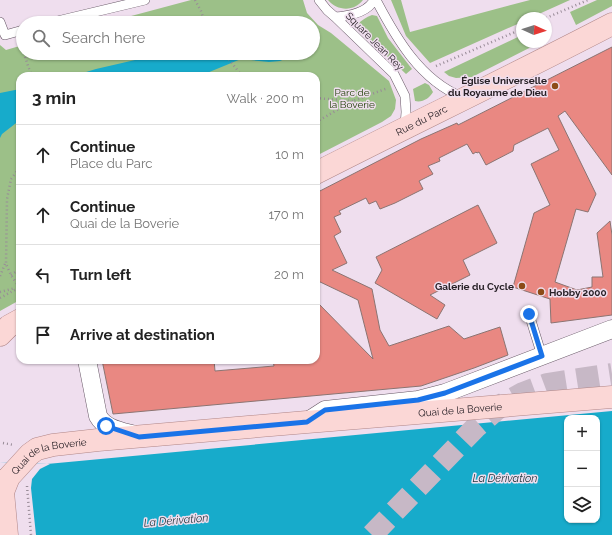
<!DOCTYPE html>
<meta charset="utf-8">
<style>
:root{--surface:#fff;--page:#f2f2f2;--text:#222;--muted:#767676;--line:#e0e0e0}
body{margin:0;font-family:Raleway,sans-serif;background:var(--page);color:var(--text)}
.controls{position:absolute;right:12px;bottom:12px;display:grid;overflow:hidden;border-radius:8px;box-shadow:0 1px 3px #0004}
.controls button{width:36px;height:36px;display:grid;place-items:center;padding:0;border:0;border-bottom:1px solid var(--line);background:var(--surface);color:var(--text);font:20px sans-serif}
.compass{position:absolute;left:516px;top:12px;width:36px;height:36px;border-radius:50%;background:var(--surface);box-shadow:0 1px 3px #0004;rotate:93deg}
.stop{position:absolute;width:12px;height:12px;margin:-9px;border:3px solid #1a73e8;border-radius:50%;background:#fff}
.stop.end{background:#1a73e8;border-color:#fff;box-shadow:0 1px 4px #0008}
.list{margin:0;padding:0;list-style:none}
h2{display:flex;justify-content:space-between;align-items:center;height:52px;margin:0;padding:0 16px;font-size:17px}
h2 small{font-size:13px;font-weight:400;color:var(--muted)}
.list li{display:grid;grid-template-columns:26px 1fr auto;gap:12px;align-items:center;box-sizing:border-box;height:60px;padding:0 16px;border-top:1px solid var(--line)}
.list b{display:block;font-size:15px;white-space:nowrap}
.list p{margin:0;font-size:13px;white-space:nowrap;color:var(--muted)}
.list em{font-size:13px;font-style:normal;color:var(--muted)}
.icon{flex:none;width:22px;height:22px;fill:none;stroke:currentColor;stroke-width:2;stroke-linecap:round;stroke-linejoin:round}
.map{position:relative;flex:none;width:612px;height:535px;overflow:hidden}
.search{position:absolute;background:var(--surface);box-shadow:0 1px 3px #0004;left:16px;top:16px;width:304px;height:44px;display:flex;align-items:center;gap:10px;box-sizing:border-box;padding:0 14px;border-radius:22px;color:var(--muted);font-size:15px}
.panel{position:absolute;background:var(--surface);box-shadow:0 1px 3px #0004;left:16px;top:72px;width:304px;height:292px;border-radius:12px}
.map>svg:first-child{display:block}
</style>
<div class="map">
<svg width="612" height="535" viewBox="0 0 612 535">
<rect width="100%" height="100%" fill="#efdeee"/>
<path fill="#9cc088" d="M191,0H303L307,13L318,25L331,33L389,81L396,100L395,109L391,116L382,122L316,156V76H20V304L18,301L0,311V45L6,50L23,45V53H313V23H105Z
M328,0H363C354,12 337,11 328,0Z
M391,0H401L410,32L530,0H570L530,18H522V22L430,63L406,36Z
M597,0H612V6L576,25L570,12Z
M372,15L377,16L388,38L412,69L406,74L358,29L357,25C362,20 366,17 372,15Z
M522,35V42H541L472,77L456,78L449,76L444,72Z
M425,83L429,85L433,92C430,98 422,103 415,101L413,89Z"/>
<path fill="#17abcb" fill-rule="evenodd" d="M228,53H298L280,61L269,62L241,59L202,75L73,76L96,69L135,60H196L217,58Z
M20,89V120L2,134L0,138V93Z
M612,411V535H0V462L47,464ZM567,418H597V520H567Z"/>
<path fill="#efdeee" d="M0,462L50,464L40,469L32,479L31,488L36,535H0Z"/>
<path fill="#e98882" stroke="#8b7472" d="M612,47V175L565,111L558,116L596,194L588,212L576,209L555,282L577,290L592,287V277H603L597,233L610,221L612,235V315L551,323L550,299L513,287L534,213L550,205L531,164L559,150L548,128L514,145L513,151L486,165L479,152L477,153L476,152L473,154L467,144L439,158L440,161L428,166L433,174L419,181L423,189L395,203L380,209L376,201L369,204L366,198L339,211L341,214L334,217L341,232L334,236L347,263L332,270L372,289L380,330L389,346L449,326L464,339L500,327L508,355L474,368L421,386L113,414L102,360H214L215,371L274,366L273,360H316V301L373,359L358,300L316,280V193L421,139L457,123L458,125Z
M478,205L497,243L463,260L470,275L430,295L445,305L437,319L375,283L382,270L376,257Z"/>
<g fill="none" stroke-linecap="round" stroke-linejoin="round">
<path stroke="#c7b8c6" stroke-width="22" stroke-dasharray="22 11" stroke-linecap="butt" d="M372,535L475,428L503,404L523,393L547,384L612,374"/>
<g stroke="#655664" stroke-width="10">
<path id="service" d="M319,0L327,10L335,17C349,16 367,13 374,0
M376,0C396,38 420,80 462,97
M335,17L394,74L405,96L406,112L405,126
M0,22L5,35L23,30
M49,23L145,0
M529,314L542,356"/>
</g>
<g stroke="#655664" stroke-width="19">
<path id="minor" d="M87,360L98,416C105,429 121,431 135,435
M308,421L325,410L418,400L445,393L612,329"/>
</g>
<g stroke="#b08687" stroke-width="23">
<g id="primary">
<path id="s1" d="M316,173C414,123 514,75 612,24"/>
<path d="M0,335L9,326L20,320"/>
<path d="M0,481L3,492L7,535"/>
<path id="s2" d="M3,492L9,477L30,454L37,449L53,445L98,440L307,422L612,397"/>
</g>
</g>
<path stroke="#988b97" stroke-width="2.5" stroke-dasharray="1 3" stroke-linecap="butt" d="M195,0L201,11L205,23
M546,18L588,0
M24,53L28,66L32,76
M224,53L242,76
M436,66L522,29
M316,98L353,101
M316,122L353,101L388,88
M11,275L20,269
M0,276L5,264
M19,287L11,275L6,264L7,199L11,179L20,167
M0,292L15,288
M0,298L20,287
M3,443L14,445
M27,486L31,535"/>
<use href="#service" stroke="#fff" stroke-width="9"/>
<use href="#minor" stroke="#fff" stroke-width="18"/>
<use href="#primary" stroke="#fbd7d6" stroke-width="22"/>
</g>
<g fill="none" stroke-linecap="round" stroke-linejoin="round">
<path stroke="#1a73e8" stroke-width="5" d="M106,426L139,437L307,422L325,410L418,400L445,393L542,356L529,314"/>
</g>
<g fill="#8c4b17" stroke="#efdeee" stroke-width="1.5">
<circle cx="555" cy="86" r="4"/>
<circle cx="522" cy="286" r="4"/>
<circle cx="541" cy="292" r="4"/>
</g>
<g text-anchor="middle" stroke-width="3" stroke-linejoin="round" paint-order="stroke">
<g font-size="10" fill="#282127" stroke="#efdeee">
<text transform="translate(375 41) rotate(45)" y="4">Square Jean Rey</text>
<text dy="4" stroke="none"><textPath href="#s1" startOffset="118">Rue du Parc</textPath></text>
<text dy="4" stroke="none"><textPath href="#s2" startOffset="481">Quai de la Boverie</textPath></text>
<text dy="4" stroke="none"><textPath href="#s2" startOffset="64">Quai de la Boverie</textPath></text>
</g>
<g font-size="10" font-weight="bold" fill="#282127" stroke="#efdeee" text-anchor="end">
<text x="547" y="84">Église Universelle<tspan x="547" dy="12">du Royaume de Dieu</tspan></text>
<text x="514" y="290">Galerie du Cycle</text>
<text x="549" y="296" text-anchor="start">Hobby 2000</text>
</g>
<g font-size="10" fill="#224209" stroke="#efdeee">
<text x="352" y="96">Parc de<tspan x="352" dy="12">la Boverie</tspan></text>
</g>
<g font-size="11" font-style="italic" fill="#21373d" stroke="#efdeee">
<text x="505" y="482">La Dérivation</text>
<text transform="translate(176 520) rotate(-5)" y="4">La Dérivation</text>
</g>
</g>
</svg>
<div class="controls">
<button>+</button>
<button>−</button>
<button><svg class="icon" aria-label="layers" viewBox="0 0 24 24"><path d="M12 4l9 5-9 5-9-5zM3 14l9 5 9-5"/></svg></button>
</div>
<svg class="compass" viewBox="-18 -18 36 36"><path d="M0-13l5 13h-10z" fill="#e53935"/><path d="M0 13l5-13h-10z" fill="#767676"/></svg>
<div class="stop" style="left:106px;top:426px"></div>
<div class="stop end" style="left:529px;top:314px"></div>
<div class="search"><svg class="icon" aria-label="search" viewBox="0 0 24 24"><circle cx="10" cy="10" r="6"/><path d="M15 15l6 6"/></svg>Search here</div>
<section class="panel">
<h2>3 min<small>Walk · 200 m</small></h2>
<ul class="list">
<li><svg class="icon" aria-label="ahead" viewBox="0 0 24 24"><path d="M12 20V5M6 11l6-6 6 6"/></svg><div><b>Continue</b><p>Place du Parc</p></div><em>10 m</em></li>
<li><svg class="icon" aria-label="ahead" viewBox="0 0 24 24"><path d="M12 20V5M6 11l6-6 6 6"/></svg><div><b>Continue</b><p>Quai de la Boverie</p></div><em>170 m</em></li>
<li><svg class="icon" aria-label="left" viewBox="0 0 24 24"><path d="M17 20v-9H6M10 6l-5 5 5 5"/></svg><div><b>Turn left</b></div><em>20 m</em></li>
<li><svg class="icon" aria-label="arrive" viewBox="0 0 24 24"><path d="M6 21V4h12l-3 4 3 4H6"/></svg><div><b>Arrive at destination</b></div></li>
</ul>
</section>
</div>
